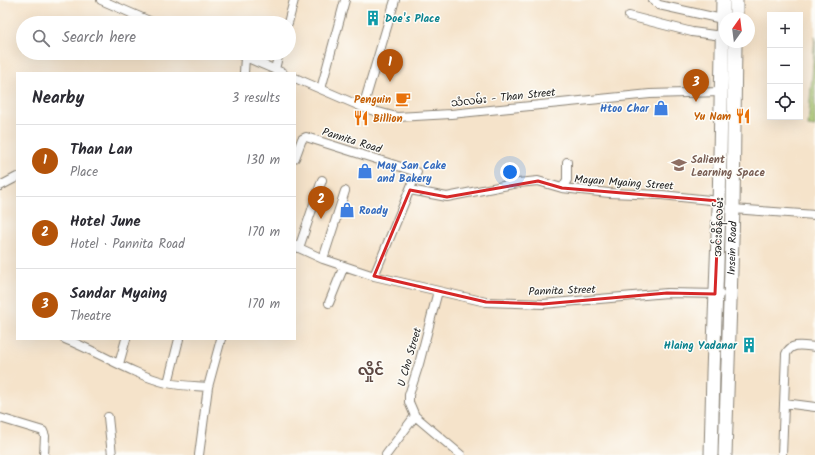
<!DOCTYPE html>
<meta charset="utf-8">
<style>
:root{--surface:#fff;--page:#f7f7f7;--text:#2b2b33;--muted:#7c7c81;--line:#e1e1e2;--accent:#b45309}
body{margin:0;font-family:Kalam,"Noto Sans Myanmar",sans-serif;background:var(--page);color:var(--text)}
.controls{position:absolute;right:12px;top:12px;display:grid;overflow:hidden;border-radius:0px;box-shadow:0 4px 16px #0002}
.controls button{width:36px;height:36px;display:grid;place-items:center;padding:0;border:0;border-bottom:1px solid var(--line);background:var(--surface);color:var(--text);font:20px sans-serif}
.compass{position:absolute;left:719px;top:12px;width:36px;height:36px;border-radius:50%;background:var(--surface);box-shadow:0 4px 16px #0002;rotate:14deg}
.you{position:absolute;left:510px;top:172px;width:14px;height:14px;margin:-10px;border:3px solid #fff;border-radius:50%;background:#1a73e8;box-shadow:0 0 0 6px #1a73e833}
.badge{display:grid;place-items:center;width:26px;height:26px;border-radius:50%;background:var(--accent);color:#fff;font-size:13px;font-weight:700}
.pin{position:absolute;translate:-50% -33px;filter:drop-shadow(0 1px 2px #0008)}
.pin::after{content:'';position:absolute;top:21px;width:14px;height:12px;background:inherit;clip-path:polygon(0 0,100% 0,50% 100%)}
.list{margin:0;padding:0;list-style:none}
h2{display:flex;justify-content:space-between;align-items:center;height:52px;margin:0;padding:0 16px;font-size:17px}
h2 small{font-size:13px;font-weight:400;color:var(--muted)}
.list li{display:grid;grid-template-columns:26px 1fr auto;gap:12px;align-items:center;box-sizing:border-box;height:72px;padding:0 16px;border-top:1px solid var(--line)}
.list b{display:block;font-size:15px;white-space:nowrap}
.list p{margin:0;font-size:13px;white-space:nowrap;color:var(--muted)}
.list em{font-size:13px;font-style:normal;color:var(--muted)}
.icon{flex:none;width:22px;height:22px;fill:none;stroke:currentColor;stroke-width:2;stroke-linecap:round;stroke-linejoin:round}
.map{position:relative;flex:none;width:815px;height:455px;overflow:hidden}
.search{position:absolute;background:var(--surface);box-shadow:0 4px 16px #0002;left:16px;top:16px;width:280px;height:44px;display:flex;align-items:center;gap:10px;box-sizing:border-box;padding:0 14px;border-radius:22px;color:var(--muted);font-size:15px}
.panel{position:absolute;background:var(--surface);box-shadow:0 4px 16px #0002;left:16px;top:72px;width:280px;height:268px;border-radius:0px}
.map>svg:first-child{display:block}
</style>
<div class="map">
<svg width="815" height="455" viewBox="0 0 815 455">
<rect width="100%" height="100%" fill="#fdfcf7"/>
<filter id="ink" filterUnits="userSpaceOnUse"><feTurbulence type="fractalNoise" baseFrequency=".025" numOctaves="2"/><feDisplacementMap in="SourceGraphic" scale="8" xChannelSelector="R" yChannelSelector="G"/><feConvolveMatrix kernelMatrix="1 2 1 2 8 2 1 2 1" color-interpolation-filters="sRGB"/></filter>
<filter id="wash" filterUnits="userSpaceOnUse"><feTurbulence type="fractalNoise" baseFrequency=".012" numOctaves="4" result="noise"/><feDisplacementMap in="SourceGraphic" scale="16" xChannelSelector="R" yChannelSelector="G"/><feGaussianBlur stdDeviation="0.9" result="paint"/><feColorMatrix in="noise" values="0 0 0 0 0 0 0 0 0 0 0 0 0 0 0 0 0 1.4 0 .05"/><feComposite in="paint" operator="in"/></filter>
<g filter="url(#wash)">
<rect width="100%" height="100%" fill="#f5e3ca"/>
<path fill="#a1bf66" stroke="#5e6e41" d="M815,37V127L808,126Z"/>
</g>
<g filter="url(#ink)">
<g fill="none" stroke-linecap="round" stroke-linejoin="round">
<g stroke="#888073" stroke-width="10">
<path id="street" d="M101,0L154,23
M653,0L659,5L722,19
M629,16L692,32L722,36
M288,23L294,0
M236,53L283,73
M275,69L279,53
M244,73L245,57
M295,78L367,109L397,117L451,114L650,94L721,92
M321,89L345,0
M363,107L395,0
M295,158L302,139L306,137L417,172L374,276
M0,186L17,177
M562,188L567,180V162
M410,190L447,197L518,183L538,181L562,188L609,193L662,195L719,201
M733,209L815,215
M296,246L299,248L322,180
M299,248L323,259L374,276L486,302L543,304L667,293L720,294
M323,259L345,191
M438,291L419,364L409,395V402L415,416L461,455
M329,303L344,266
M65,339C99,352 131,374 167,383C180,386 195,386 208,387
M119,364L126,339
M168,383L179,339
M784,403L815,407
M108,417L112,455
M0,418L43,431L45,436L44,455
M199,455L208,387L221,339
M386,455L415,416
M782,455L786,354C791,342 804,346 815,347"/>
</g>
<g stroke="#888073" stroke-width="15">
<g id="primary">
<path d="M736,18V0"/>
<path d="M711,455L713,373L719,208L723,0"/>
<path id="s1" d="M725,455L733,209L735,42"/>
</g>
</g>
<use href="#street" stroke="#fff" stroke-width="8"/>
<use href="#primary" stroke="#fff" stroke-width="13"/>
</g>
</g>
<path fill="none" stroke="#d62828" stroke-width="3" stroke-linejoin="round" d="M538,181L562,188L719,201L715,294L667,293L543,304L486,302L374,276L410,190L447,197Z"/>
<defs>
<g id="building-bare" transform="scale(1.2)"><path d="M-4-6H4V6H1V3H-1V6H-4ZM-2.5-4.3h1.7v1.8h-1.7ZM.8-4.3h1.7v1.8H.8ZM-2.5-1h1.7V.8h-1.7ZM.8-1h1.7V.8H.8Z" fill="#0f9aa8" stroke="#fdfcf7" stroke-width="2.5" paint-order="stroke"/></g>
<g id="cafe-bare" transform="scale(1.2)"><path d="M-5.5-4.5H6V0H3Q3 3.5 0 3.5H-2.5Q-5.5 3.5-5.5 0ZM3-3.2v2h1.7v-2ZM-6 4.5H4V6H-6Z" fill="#e8710a" stroke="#fdfcf7" stroke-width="2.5" paint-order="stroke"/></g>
<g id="shop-bare" transform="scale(1.2)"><path d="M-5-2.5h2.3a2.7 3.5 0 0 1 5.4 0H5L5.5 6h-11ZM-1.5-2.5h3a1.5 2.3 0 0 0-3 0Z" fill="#3f7fe0" stroke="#fdfcf7" stroke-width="2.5" paint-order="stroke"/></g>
<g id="restaurant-bare" transform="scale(1.2)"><path d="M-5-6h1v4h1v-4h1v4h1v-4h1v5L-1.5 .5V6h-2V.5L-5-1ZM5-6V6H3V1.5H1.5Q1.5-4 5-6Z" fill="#e8710a" stroke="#fdfcf7" stroke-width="2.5" paint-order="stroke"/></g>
<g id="school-bare" transform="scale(1.2)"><path d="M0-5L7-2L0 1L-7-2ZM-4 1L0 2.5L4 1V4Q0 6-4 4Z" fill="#8d6e63" stroke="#fdfcf7" stroke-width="2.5" paint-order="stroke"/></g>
</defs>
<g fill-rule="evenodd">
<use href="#building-bare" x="373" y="18"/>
<use href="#cafe-bare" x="403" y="99"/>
<use href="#shop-bare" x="661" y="108"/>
<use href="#restaurant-bare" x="743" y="116"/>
<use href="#restaurant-bare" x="361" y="118"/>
<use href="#school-bare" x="679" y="165"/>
<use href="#shop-bare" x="365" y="171"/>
<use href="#shop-bare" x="347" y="210"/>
<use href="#building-bare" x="749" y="345"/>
</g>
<g text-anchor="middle" stroke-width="3" stroke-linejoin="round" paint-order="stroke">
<g font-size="11" font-weight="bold" fill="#0d838f" stroke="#fdfcf7" text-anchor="start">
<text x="385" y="22">Doe's Place</text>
<text x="737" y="349" text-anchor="end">Hlaing Yadanar</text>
</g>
<g font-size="11" fill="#1c1c1c" stroke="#fdfcf7">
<text transform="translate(503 97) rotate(-6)" y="4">သံလမ်း - Than Street</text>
<text transform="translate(352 140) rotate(17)" y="4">Pannita Road</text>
<text transform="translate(624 182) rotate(4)" y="4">Mayan Myaing Street</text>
<text transform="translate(718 227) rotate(-88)" y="4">အင်းစိန်လမ်း</text>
<text dy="4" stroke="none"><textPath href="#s1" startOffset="207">Insein Road</textPath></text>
<text transform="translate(562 290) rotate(-2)" y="4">Pannita Street</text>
<text transform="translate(409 357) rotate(-74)" y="4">U Cho Street</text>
</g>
<g font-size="11" font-weight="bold" fill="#c56008" stroke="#fdfcf7" text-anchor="end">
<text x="391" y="103">Penguin</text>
<text x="731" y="120">Yu Nam</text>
<text x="373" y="122" text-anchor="start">Billion</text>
</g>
<g font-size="11" font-weight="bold" fill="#366cbe" stroke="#fdfcf7" text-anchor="start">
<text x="649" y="112" text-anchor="end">Htoo Char</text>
<text x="377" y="169">May San Cake<tspan x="377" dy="13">and Bakery</tspan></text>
<text x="359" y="214">Roady</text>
</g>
<g font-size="11" font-weight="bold" fill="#785e54" stroke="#fdfcf7" text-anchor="start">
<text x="691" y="163">Salient<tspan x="691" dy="13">Learning Space</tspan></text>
</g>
<g font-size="15" font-weight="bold" fill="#5d4842" stroke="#fdfcf7">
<text x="371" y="375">လှိုင်</text>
</g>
</g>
</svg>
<div class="controls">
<button>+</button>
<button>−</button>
<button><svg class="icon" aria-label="locate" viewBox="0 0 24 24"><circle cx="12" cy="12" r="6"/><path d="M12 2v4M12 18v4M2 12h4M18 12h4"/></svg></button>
</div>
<svg class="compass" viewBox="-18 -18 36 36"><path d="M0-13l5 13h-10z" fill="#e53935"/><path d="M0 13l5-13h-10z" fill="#7c7c81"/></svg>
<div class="you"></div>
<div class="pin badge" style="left:390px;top:82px">1</div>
<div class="pin badge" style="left:321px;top:219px">2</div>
<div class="pin badge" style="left:696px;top:102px">3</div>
<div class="search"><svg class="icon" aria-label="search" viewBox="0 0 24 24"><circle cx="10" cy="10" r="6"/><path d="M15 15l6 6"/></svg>Search here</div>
<section class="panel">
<h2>Nearby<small>3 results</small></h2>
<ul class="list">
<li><span class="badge">1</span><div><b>Than Lan</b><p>Place</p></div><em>130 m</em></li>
<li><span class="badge">2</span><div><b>Hotel June</b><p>Hotel · Pannita Road</p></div><em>170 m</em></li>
<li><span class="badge">3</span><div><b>Sandar Myaing</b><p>Theatre</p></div><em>170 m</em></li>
</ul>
</section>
</div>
